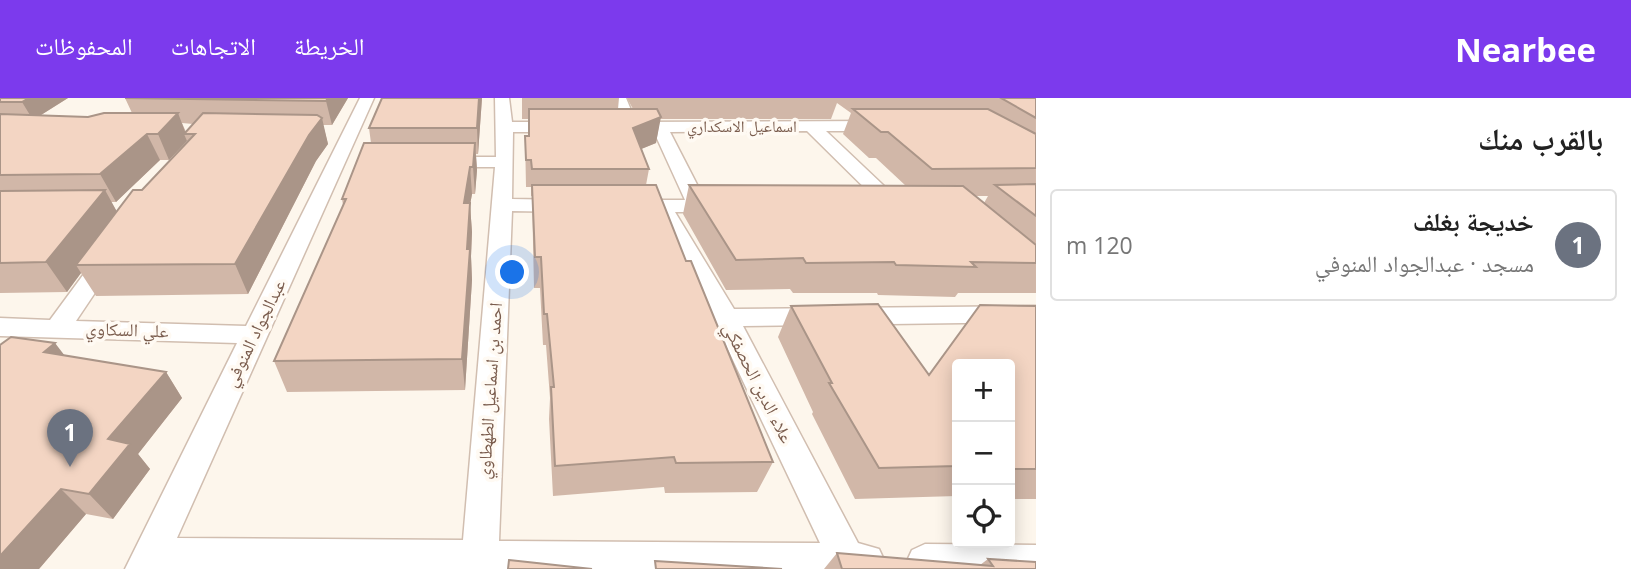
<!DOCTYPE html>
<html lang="ar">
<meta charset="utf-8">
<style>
:root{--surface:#fff;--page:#f6f6f6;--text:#222;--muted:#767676;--line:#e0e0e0;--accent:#7c3aed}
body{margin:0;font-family:"Open Sans","Noto Naskh Arabic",sans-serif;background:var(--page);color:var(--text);direction:rtl}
.controls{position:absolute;right:21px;bottom:21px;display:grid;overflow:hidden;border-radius:7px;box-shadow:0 4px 18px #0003}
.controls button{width:63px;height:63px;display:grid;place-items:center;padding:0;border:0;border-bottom:2px solid var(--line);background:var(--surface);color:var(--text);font:35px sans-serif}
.you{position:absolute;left:513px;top:175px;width:24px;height:24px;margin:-18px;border:5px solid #fff;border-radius:50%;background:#1a73e8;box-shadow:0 0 0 10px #1a73e833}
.badge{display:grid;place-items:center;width:46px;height:46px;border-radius:50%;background:var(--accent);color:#fff;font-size:23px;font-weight:700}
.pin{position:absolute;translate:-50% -58px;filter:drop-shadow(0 2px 4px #0008)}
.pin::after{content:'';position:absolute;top:37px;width:24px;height:21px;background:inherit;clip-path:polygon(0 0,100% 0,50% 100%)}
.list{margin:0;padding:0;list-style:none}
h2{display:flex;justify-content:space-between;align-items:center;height:91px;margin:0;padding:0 28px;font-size:30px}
h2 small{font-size:23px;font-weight:400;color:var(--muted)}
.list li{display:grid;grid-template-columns:46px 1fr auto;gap:21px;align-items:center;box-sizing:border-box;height:112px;margin:0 14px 14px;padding:0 14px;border:2px solid var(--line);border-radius:7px}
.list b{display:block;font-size:26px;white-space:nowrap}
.list p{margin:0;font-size:23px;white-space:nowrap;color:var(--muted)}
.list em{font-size:23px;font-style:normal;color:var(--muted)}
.icon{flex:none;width:38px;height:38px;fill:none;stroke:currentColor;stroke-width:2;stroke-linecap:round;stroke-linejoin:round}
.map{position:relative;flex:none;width:1036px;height:471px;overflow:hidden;direction:ltr}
header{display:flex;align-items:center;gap:42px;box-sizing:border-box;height:98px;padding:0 35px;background:var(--accent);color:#fff}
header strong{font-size:33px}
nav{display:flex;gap:38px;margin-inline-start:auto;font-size:24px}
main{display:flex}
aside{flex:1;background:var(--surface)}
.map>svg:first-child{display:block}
</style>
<header>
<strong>Nearbee</strong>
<nav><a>الخريطة</a><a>الاتجاهات</a><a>المحفوظات</a></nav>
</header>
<main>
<aside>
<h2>بالقرب منك<small></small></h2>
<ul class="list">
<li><span class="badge" style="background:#6b7280">1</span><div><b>خديجة بغلف</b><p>مسجد · عبدالجواد المنوفي</p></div><em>120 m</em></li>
</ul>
</aside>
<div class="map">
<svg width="1036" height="471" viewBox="0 0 1036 471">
<rect width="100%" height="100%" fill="#fdf6ec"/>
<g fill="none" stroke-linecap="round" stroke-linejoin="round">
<g stroke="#d1beb0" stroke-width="3">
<path id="street" d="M360,0H374L177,440L463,442L495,69H441L432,64L441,59H496L495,0H509L512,24H563L571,29L563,34H513L512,101L567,102L574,104L577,108L574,112L567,114L512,113L499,443L820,445L713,220L655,114L623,112L620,108L623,104L630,102H685L654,34L620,32L618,29L621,26L612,0H626L636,24L881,23L889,28L881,33H826L901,104L904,108L901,112H887L807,33L670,34L705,102L728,104L731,108L728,112L721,114H675L734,211L1036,208V224L743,228L858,445L879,451L885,464L882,471H125L237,245L0,238V220L50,222L100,154H116L119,159L76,223L246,228Z
M925,446L1036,447V471H909L906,465L912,452Z"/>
</g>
<use href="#street" fill="#fff" fill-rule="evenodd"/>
</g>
<path fill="#d1b7a8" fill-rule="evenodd" d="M0,0H68L41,17L88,19L132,15L125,0H348L332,27H323L328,46L316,63L248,196L96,198L81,175L67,194L0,195ZM182,25L193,26L186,34ZM187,43V44L142,92L117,114L111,104H116L160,62H169Z
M382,0H482L478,56H476L477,72L475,96H472L470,107L472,134L471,159L472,182L465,292L287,294L274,263L343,107L342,101L371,45L369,30Z
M522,0H619L618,11H633L627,0H1036V195H958L955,199L878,197L877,195H793L790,191L726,192L683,116L689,87L906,88L876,60H869L843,36L851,15L837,5L831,21H660L656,45L641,51L649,71L646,87L686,163L773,364L757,394L665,395L664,389L553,398L549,321L550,300L546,247H543L540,190H534L532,98H531V89H526L525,38H528L529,21H522ZM975,98H988L984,105Z
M791,208L929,277L1036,208V401H1010V266H957V398L855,401L812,316L813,314L778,239Z
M64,257L166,274L182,300L138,356L150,371L113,421L86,416L39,471Z
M837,455L980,467L988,461L1036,471H824Z"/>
<path fill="#aa9588" d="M29,0H68L33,22L22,4Z
M328,0H348L332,27L326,3Z
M479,0H482L478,56L477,30Z
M178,15L186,36H184L187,43L169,62L158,36Z
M661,19L656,45L629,56L633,30Z
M322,20L328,46L316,63L248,196L235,166L309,37Z
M147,36L160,62L116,104L100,76Z
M475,45L477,72L475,96L473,69Z
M470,69L472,96L470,107L472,134L471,158L472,182L465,292L462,261L464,105Z
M105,92L121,121L76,167L81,175L67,194L46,164Z
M55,245L75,271L44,254Z
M166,274L182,300L138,356L150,371L113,421L89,396L108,341Z
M61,391L86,416L39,471H0V458Z"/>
<path fill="#f3d5c3" stroke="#aa9588" stroke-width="2" d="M0,0H29L22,4H0Z
M125,0H328L326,3Z
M382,0H479L477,30H369Z
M1001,0H1036V20Z
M529,11H657L661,19L633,30L649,71H532L531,62H526L525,38H529Z
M853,11H988L1036,36V70L932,71L888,34H881Z
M104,15H178L158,36H147L100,76L0,77V16L88,19Z
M203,15L317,17L322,20L309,37L235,166L76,167L133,92H142L195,36H184Z
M364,45H475L473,69H470L464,105H470L467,151H470L462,261L274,263L346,101H342Z
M1036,86V118L995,87Z
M532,87H656L686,163H691L773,364L676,365L674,359L555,368L551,289H554L547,216H544L541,159H535Z
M689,87L963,88L1036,147V165L971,164L976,169L896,167L894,164L806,165L803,160L736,162Z
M105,92L46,164L0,165V93Z
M878,206L929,277L980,207L1036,208V371H1012L1010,367V266H957V368L879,370L829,285H832L791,208Z
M11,239L55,245L44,254L166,274L108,341L130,346L89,396L61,391L0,458V247Z
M837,455L993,468L988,461L1036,464V471H842Z
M509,462L592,471H508Z
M655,463L782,471H656Z"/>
<g text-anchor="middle" stroke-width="7" stroke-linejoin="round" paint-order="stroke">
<g font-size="16" fill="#7a5c4d" stroke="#fffaf3">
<text x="742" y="34">اسماعيل الاسكداري</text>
</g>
<g font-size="18" fill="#7a5c4d" stroke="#fffaf3">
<text transform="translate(127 232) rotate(2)" y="6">علي السكاوي</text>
<text transform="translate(255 235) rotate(-64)" y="6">عبدالجواد المنوفي</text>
<text transform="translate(758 285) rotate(63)" y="6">علاء الدين الحصفكي</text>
<text transform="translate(490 293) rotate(-86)" y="6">احمد بن اسماعيل الطهطاوي</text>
</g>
</g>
</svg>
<div class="controls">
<button>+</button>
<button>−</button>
<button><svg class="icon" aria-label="locate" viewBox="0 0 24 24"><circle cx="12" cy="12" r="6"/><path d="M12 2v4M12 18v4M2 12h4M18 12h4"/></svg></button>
</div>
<div class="you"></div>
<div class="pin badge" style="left:70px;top:369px;background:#6b7280">1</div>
</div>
</main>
